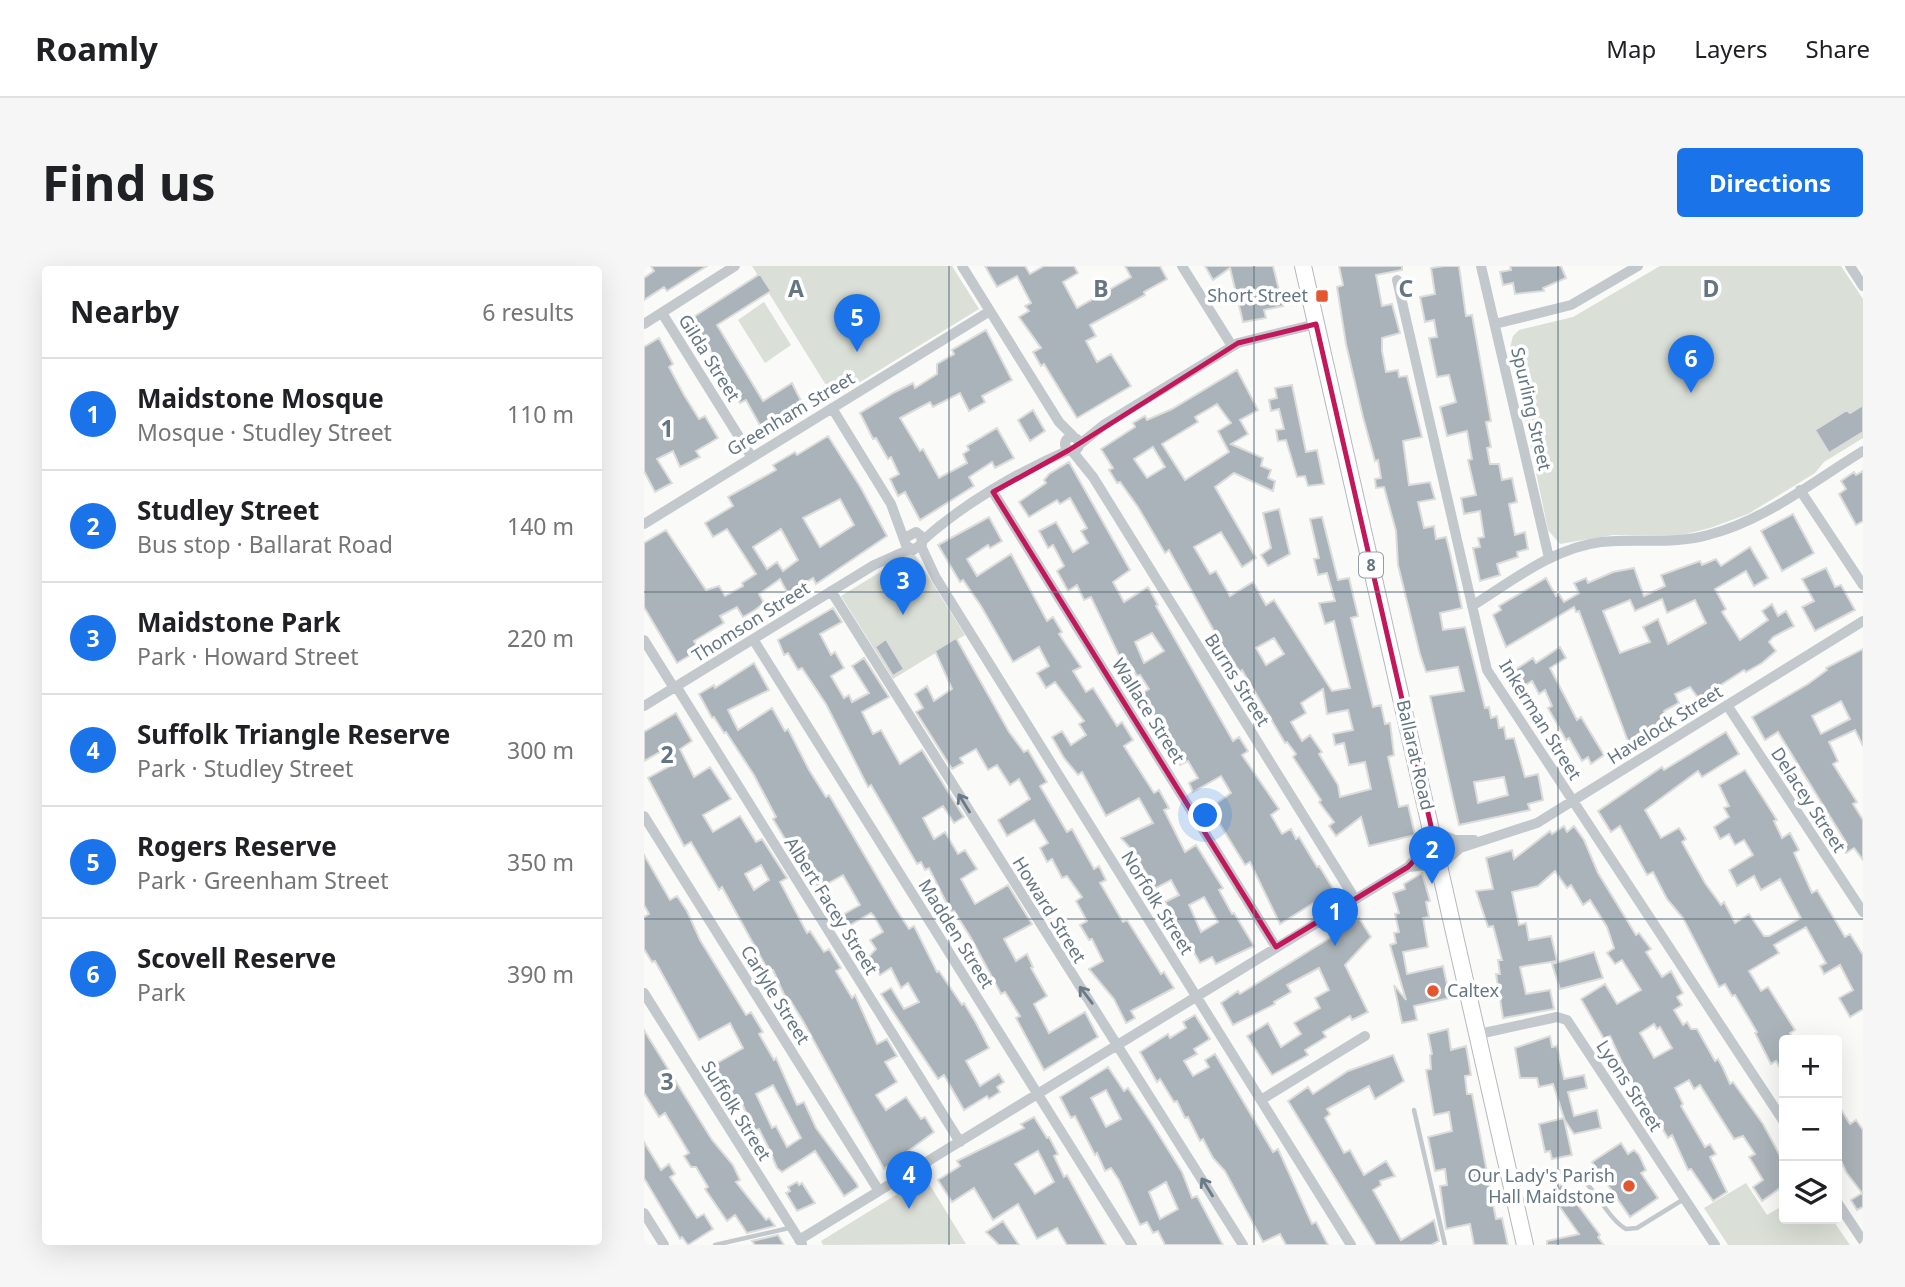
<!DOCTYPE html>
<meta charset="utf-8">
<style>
:root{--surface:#fff;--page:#f6f6f6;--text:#202124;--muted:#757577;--line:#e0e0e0;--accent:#1a73e8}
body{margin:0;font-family:"Noto Sans",sans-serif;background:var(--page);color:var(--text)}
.controls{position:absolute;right:21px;bottom:21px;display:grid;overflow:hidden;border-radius:7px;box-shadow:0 7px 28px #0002}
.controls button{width:63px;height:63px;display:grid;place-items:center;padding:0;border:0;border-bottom:2px solid var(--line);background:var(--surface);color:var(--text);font:35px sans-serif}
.you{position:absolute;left:562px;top:550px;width:24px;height:24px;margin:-18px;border:5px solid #fff;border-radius:50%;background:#1a73e8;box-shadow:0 0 0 10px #1a73e833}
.badge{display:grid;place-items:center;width:46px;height:46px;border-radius:50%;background:var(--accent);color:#fff;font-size:23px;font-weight:700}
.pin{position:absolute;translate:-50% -58px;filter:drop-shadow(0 2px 4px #0008)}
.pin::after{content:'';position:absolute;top:37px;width:24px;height:21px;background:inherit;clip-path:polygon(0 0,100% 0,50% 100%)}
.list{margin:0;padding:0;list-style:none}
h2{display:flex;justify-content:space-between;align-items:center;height:91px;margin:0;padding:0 28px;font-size:30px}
h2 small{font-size:23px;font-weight:400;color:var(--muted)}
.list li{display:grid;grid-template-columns:46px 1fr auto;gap:21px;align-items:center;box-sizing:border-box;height:112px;padding:0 28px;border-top:2px solid var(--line)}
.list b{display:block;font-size:26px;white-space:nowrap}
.list p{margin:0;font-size:23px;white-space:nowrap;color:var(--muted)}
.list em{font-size:23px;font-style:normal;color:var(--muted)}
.icon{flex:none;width:38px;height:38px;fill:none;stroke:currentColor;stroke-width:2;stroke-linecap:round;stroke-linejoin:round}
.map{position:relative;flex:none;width:1219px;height:979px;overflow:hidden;border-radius:7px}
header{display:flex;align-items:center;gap:42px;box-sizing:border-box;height:98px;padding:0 35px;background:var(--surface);border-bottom:2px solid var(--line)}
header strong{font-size:33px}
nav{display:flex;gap:38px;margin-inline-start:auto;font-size:24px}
.intro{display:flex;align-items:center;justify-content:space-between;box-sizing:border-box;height:168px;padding:0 42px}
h1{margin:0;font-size:49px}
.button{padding:18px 32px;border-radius:7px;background:var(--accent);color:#fff;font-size:24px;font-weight:700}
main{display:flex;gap:42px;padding:0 42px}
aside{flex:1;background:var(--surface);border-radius:7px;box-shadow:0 7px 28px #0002}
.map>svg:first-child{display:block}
</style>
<header>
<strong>Roamly</strong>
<nav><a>Map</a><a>Layers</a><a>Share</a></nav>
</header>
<div class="intro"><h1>Find us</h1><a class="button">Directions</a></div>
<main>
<aside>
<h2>Nearby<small>6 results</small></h2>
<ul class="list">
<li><span class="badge">1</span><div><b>Maidstone Mosque</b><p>Mosque · Studley Street</p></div><em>110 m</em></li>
<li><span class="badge">2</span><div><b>Studley Street</b><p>Bus stop · Ballarat Road</p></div><em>140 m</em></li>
<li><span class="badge">3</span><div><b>Maidstone Park</b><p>Park · Howard Street</p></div><em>220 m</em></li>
<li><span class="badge">4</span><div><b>Suffolk Triangle Reserve</b><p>Park · Studley Street</p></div><em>300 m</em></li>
<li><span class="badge">5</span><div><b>Rogers Reserve</b><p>Park · Greenham Street</p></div><em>350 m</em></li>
<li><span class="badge">6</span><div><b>Scovell Reserve</b><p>Park</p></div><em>390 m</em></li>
</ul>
</aside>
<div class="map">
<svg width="1219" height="979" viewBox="0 0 1219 979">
<rect width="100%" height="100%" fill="#fafaf8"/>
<path fill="#dadfd7" d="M108,0H308L335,43L190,132Z
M1016,0H1197L1219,33V172L1180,196L1171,207L1104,248L1066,262L1034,270L969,269L916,278L904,264L866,82L869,70L875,64L929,51Z
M120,36L147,79L121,97L94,54Z
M269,286L321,369L249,413L197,330Z
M281,911L322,978L179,979L177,975Z
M1102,917L1123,949L1140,939V953H1188L1206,979H1084L1060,942Z"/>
<path fill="#aab3b9" stroke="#dcdcda" stroke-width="2" fill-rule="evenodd" d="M7,0H63L23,25L20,21L0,34V12L10,5Z
M341,0H381L386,8L400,0H430L434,7L419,16L433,42L487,11L481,0H516L523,13L500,26L501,29L446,59L452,70L442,75L453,96L467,88L487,120L433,152L400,98L397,100L389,86L397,82L375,51L385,45L381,40L387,37L373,10L353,21Z
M561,0H629L639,40L620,44L622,52L599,56L586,2L569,14Z
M695,0H758V4L732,9L738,40L748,38L756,67L738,72V85L742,106L754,104L755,111L763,110L778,171L759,175L765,219L786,216L791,233L774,236L780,262L790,260L792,273L802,271L806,287L818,342L796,347L799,364L821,361L841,442L845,441L847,452L853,450L855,462L860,461L862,473L870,472L881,511L894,508L899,534L884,538L886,544L815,559L786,430L820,425L814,401L782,406L776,388L754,299L752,265L740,221L732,222L731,213L737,212L734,194L731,195L719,151L702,78L693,21L699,19ZM860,511L864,529L834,537L830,516Z
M800,0H815L822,50L828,49L847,155L842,156L847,181L843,182L846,198H855L858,214L868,212L873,236L865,238L871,269L881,266L884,283L873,286L874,291L853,298L856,309L836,315L829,282L836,281L834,272L840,271L836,245L820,248L817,232L832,229L824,194L828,193L823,165L803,170L796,141L812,136L805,109L793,111L785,72L793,71L790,54L781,56L776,31L791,28L787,2Z
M866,0H917L922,12L899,22L900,25L871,28L869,17L859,19L856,6L867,4Z
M116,8L127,25L73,59L119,135L148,117L159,139L118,163L102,134L96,137L48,52Z
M342,64L368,114L338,130L341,136L325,145L316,127L289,141L286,136L256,152L276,185L279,183L295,212L323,197L319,188L325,184L323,180L353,162L370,192L351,202L348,196L325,211L330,220L276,254L261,226L254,230L246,213L255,208L247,191L244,193L232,172L229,173L216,147L251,126L269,117L271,122L293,108V98L310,88L308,84Z
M15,72L29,98L25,101L40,129L55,153L61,150L74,172L52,185L56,191L36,201L29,185L13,193L28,217L11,226L0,205V81Z
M593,104L614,144L596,154L604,168L587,178L619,192L617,200L627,204L624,212L631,215L629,225L590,207L571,221L612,292L598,301L577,266L550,281L566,308L572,305L586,330L609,316L622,339L630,334L688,425L706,422L690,355L681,358L675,337L691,335L683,307L674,309L670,293L675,292L666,253L678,251L694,314L705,312L714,350L707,352L729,441L737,439L741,458L746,457L750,489L744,491L755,541L764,539L771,569L725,580L717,551L692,570L685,560L690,556L675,536L677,534L649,491L652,488L643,476L641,477L598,404L596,406L580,383L525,284L521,287L494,241L476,216L473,217L465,204L469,202L457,183L491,161L489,157L501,150L503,154L528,143ZM573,138L587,157L574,165L585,186L541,214L518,178L554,156L551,151ZM509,181L521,201L503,212L490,193ZM630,372L640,388L622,399L612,382ZM679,423L683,448L704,444L709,464L689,468L691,479L700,477L705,499L721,496L727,523L696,531L694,519L675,488L678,486L666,469L658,475L647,456L662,447L657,437Z
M648,119L662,186L673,184L680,218L664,220L661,210L653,211L642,174L634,175L632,164L640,163L635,143L627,145L625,134L633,132L631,122Z
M1219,139V166L1185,187L1171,164L1203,144L1206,147Z
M389,144L401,165L386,175L374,154Z
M184,170L217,222L243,270L172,318L169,312L144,328L136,313L115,328L120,337L111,344L99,351L93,341L76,350L80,357L50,375L55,384L33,397L0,341V277L22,264L62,324L75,320L81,330L99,320L98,317L112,308L83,263L69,271L61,257L89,240L84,231L132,204L129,199L151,186L153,189ZM196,233L210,259L176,281L159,252ZM137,263L154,294L139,305L133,296L123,303L109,281Z
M425,196L486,304L469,316L480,336L504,321L514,339L512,340L589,475L595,471L604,485L598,489L635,543L627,549L638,568L647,563L652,573L655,571L673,601L675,600L690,624L636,658L606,596L601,599L566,542L587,527L577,510L549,526L545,517L554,512L544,495L536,499L497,428L505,423L496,409L493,410L487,399L481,402L447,331L440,334L433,319L424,325L413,305L420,300L409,279L404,282L395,265L412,256L429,286L444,277L437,265L443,262L426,232L416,238L413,234L385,251L375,236L402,217L400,214L405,208ZM508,367L520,385L500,397L491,376Z
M1219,205V255L1212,259L1195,228L1202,223L1197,215L1210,206L1212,209Z
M635,243L646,288L624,300L617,289L627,282L619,247Z
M1149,248L1170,287L1138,305L1117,265Z
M345,251L358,275L346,282L344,279L323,293L333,310L367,288L403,355L409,351L418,366L415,368L437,401L429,405L442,426L449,422L473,460L478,456L489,474L480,480L510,527L515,524L525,542L520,544L541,586L552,579L579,622L575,624L588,648L590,647L610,680L572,698L568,691L556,697L521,636L535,629L527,614L510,623L490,586L477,572L509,557L495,532L462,550L438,506L434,509L420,492L408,471L418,465L427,479L442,469L435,458L440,455L411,416L402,422L393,407L405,400L395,381L369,396L337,340L319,314L316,316L294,279ZM560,631L574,656L557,666L545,639Z
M1106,281L1124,312L1110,320L1102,305L1071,323L1082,343L1078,346L1096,374L1124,354L1118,345L1128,338L1134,350L1142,345L1150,360L1129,371L1125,376L1132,385L1118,397L1102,406L1100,404L1055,433L1046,421L1031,428L1035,437L1020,445L1026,457L985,478L935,345L932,346L930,341L862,381L849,349L857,344L855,340L902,312L912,330L915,328L920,336L935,327L930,317L942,312L944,317L969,306L990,302L1000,330L1021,320L1017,309L1056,295L1058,299L1072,293L1077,300ZM1018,333L1023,347L1051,334L1062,357L1024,378L1014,353L999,361L1006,376L976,387L959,345L986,334L991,345Z
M1182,302L1191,321L1197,319L1211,344L1171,365L1158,341L1170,335L1158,313Z
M189,342L198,356L176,368L187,389L191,386L200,402L187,410L200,432L205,429L208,436L225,427L208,400L220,392L245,431L218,446L229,468L237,464L256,498L278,484L320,551L310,557L299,540L279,552L290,573L301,566L314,588L321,584L333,603L317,613L331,638L364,619L388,658L360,673L372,695L383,688L389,701L387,702L403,730L390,738L405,767L441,746L454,771L400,804L372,752L376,750L361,726L357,728L327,672L310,645L307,646L285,602L281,604L277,596L273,598L227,519L224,521L182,438L158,402L154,404L144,387L140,389L134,374Z
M312,372L365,466L380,486L384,484L403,516L396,520L423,566L428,563L450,603L455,600L462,614L456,617L479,656L483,654L517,708L520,706L530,722L487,745L491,752L482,757L470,733L445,703L459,695L448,673L445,674L436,659L443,655L432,635L438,631L423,610L418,612L408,593L403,596L396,582L404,577L390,554L363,570L354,554L386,533L375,513L366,519L353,499L344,504L332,483L316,492L319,497L308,503L272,446L279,442L271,428L283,420L290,435L308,423L291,385Z
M242,373L260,403L249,410L231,381Z
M916,381L922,392L906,402L933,454L937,451L960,489L947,498L944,491L938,495L925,472L922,474L904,442L908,440L901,424L895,428L888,415L880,420L871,404L889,392L892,397Z
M1219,383V480L1211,464L1185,476L1194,495L1189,498L1213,536L1209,538L1219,554V594L1210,582L1202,587L1196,578L1201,575L1134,466L1121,474L1108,451L1164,418L1183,404L1182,402ZM1197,435L1206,453L1177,468L1168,450Z
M110,397L125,424L84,444L94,464L128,442L141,465L144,463L165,504L182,531L185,529L252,643L265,663L270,660L293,706L295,705L318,739L320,737L332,757L345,782L322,795L336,820L355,808L360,816L353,821L356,826L345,833L343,830L320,844L300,809L294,813L237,728L247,722L260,743L275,736L264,717L257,722L247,702L236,709L233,704L225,708L219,697L232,683L226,674L239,666L230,650L227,647L201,662L195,651L216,639L199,609L174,623L149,575L144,578L129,553L132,551L110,509L82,466L80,467L70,451L68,452L55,428L70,419L71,422Z
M32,447L48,475L36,483L50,511L66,501L87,533L59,549L69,566L96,550L112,576L118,573L143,612L136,616L163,667L166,665L180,686L185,683L197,702L192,705L208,732L211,729L233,778L243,773L253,790L241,796L253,816L232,829L242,844L262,831L277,853L281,851L290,866L240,903L159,755L146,734L143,735L129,704L125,706L78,621L75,624L47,576L40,580L4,512L31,497L23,482L0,495V466ZM117,599L125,614L110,624L101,608Z
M1082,466L1095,488L1058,511L1054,505L1001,544L1017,572L1035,562L1042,573L1038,576L1061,617L1077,639L1080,636L1091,657L1105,648L1120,670H1125L1157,652L1136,613L1117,624L1110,610L1093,620L1085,604L1109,589L1100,574L1091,579L1085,568L1076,573L1070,561L1085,551L1080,542L1085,540L1075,519L1101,504L1133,554L1130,555L1138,572L1146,567L1155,584L1150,587L1168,627L1173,624L1201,671L1206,668L1219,689V743L1206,751L1195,732L1209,724L1196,699L1180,708L1176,700L1182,697L1162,661L1130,679L1135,687L1105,705L1117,725L1124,721L1151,764L1146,767L1150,774H1140V809L1132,795L1127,798L1111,767L1113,766L1091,729L1088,730L1081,718L1075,721L1039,652L1023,633L1009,606L1003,609L976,560L967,566L954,545L1018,501L1020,504Z
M920,560L923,566L930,560L940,574L954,607L992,669L995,667L1007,683L1002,686L1018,711L1027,705L1039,727L1033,731L1038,739L1030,744L1039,759L1043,756L1047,763H1053L1071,795L1074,793L1079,802L1086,818L1089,816L1119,858L1140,897V932L1135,923L1118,935L1109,921L1119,914L1105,891L1111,888L1099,870L1090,873L1056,819L1050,823L1045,814L1031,822L1039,838L1037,840L1061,881L1066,878L1072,888L1066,891L1083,926L1069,935L1047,903L1044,904L1028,869L1024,872L997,827L993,829L966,770L960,773L937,733L961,718L973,738L997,724L978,694L971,698L963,687L970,682L963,661L946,634L939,639L927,619L923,622L911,605L894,620L868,626L875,659L882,657L885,674L907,670L913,695L876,701L882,728L906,724L910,743L859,752L852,708H856L854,694H858L849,660L844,661L832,625L849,623L842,592L868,584L870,593L906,565L908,568ZM1010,758L1013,763L1016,761L1028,782L1010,792L996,767Z
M0,589L26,634L33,630L43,645L56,674L102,749L107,746L119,766L115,768L130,794L132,792L153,839L160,836L172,862L213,918L214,921L200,930L171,885L138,906L133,902L125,883L115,863L110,865L97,835L90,839L68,800L99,782L86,757L55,774L11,695L8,696L0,683V651L5,648L0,639ZM129,819L157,872L143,881L132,860L128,862L112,828Z
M778,607L786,635L782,636L785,651L779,652L784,681L759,686L763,708L799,700L806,732L770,740L773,754L758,757L750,719L762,734L746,679L752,677L750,667L755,666L751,648L755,647L749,627L761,623L760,618Z
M715,652L727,671L701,699L724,746L708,754L706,750L679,766L682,771L661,784L664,789L628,809L603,770L624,757L637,781L657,768L650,757L676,742L671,732L685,724L675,702L643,719L647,726L630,736L631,738L589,759L577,737L594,725L596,728L689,670L686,666Z
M950,686L959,712L916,723L908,698Z
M551,749L566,773L550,783L553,788L540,795L549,810L565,801L561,794L571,788L629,886L634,883L668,958L672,956L684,979H642L636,968L619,976L581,905L569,892L559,873L556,875L544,851L541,852L533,835L530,836L516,813L513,816L496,786L524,768L526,772L542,762L539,756Z
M804,763L807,784L822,780L827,809L821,810L823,828H828L852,953L858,952L864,979H830L826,958L802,963L796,920L803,919L801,903L791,905L784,871L808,865L805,846L790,849L782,804L787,803L786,789L788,788L784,768Z
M0,764L68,874L89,899L96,914L92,916L122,954L125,952L131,960L103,967L91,949L83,955L61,923L64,921L52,901H47L40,890L45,887L21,847L15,851L0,827Z
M906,770L908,781L913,780L920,813L940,809L943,822L924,826L930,850L953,844L957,862L930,868L920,853L928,889L908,893L906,885L901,886L895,858L920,852L909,818L895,821L893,812H876L871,782Z
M749,789L760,815L731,833L725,820L683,843L686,848L681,852L700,887L706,884L720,909L742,895L751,910L736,915L737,919L729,924L757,974L790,954L795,975L787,979H732L644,835L664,821L669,828L704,805Z
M464,801L480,825L484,822L508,858L538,906L548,932L553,930L579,979H521L514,965L509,967L503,956L496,959L475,914L467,902L461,905L453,887L451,889L431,850L427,852L416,831ZM462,824L477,853L462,861L447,832ZM522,916L534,943L516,953L505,926Z
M1193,837L1206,858L1212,854L1219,864V941L1213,944L1207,934L1218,927L1202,906L1193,886Z
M390,851L403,872L405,871L414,888L410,890L420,911L423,909L462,979H423L413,962L393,973L374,938L349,954L330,922L308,936L294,914L316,900L313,895L380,862L377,858ZM394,885L410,916L391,928L371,898Z
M0,876L17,904L25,898L31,908L26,911L53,952L60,948L69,963L44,979L38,971L36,973L0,912Z
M977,877L984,888L990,884L995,889L1002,904L997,907L1014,932L986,951L948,896Z
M153,916L155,919L158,917L171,937L153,945L142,927L146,925L144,921Z
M918,918L956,969L954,971L960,979H903V975L935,968L906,927Z
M359,955L375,979H355L342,966Z
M134,969L140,979H111L108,975Z"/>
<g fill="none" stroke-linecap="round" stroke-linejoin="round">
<g stroke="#b4b9bd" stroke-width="18">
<path id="trunk" d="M659,0L881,979"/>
</g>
<path stroke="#c3c8cc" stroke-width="4.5" d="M770,844L801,979
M868,911C885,910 913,902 929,907C948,914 962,952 982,963L993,962L1040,933
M71,979L145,962"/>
<path stroke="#c3c8cc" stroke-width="10" d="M318,0L415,156L429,170
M538,0L588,80
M837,0L905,292
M1206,0L1219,20
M753,14L843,404L1140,856
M18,47L107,190
M0,58L91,0
M851,58L927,39L994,0
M188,142L247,238L262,279L269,284L278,278L277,270L272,266L261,272
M421 178a7 7 0 1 1 14 0a7 7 0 1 1-14 0Z
M436,178L461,158L594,77L672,58
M428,185L449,211L711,633
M1156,224L1219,319
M349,226L632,681
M0,258L346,45
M278,275C319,238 374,206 425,184
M277,280L292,312L707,979
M187,325L599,979
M828,340C868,315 909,282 957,276C993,272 1028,279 1064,269C1120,255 1170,215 1219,185
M109,373L488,979
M0,374L30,422
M32,420L316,876
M1083,439L1219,646
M0,440L230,299L266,283
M0,550L235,925
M788,564L811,574H830
M796,600L816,582L893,557L1219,355
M764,601L796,598
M0,727L158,978
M835,768L913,751L923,754L1071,979
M617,834L721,770
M1193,936L1219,975
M0,947L20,979
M155,974L764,601L790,573"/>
<use href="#trunk" stroke="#fff" stroke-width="16"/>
</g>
<defs><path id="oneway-shaft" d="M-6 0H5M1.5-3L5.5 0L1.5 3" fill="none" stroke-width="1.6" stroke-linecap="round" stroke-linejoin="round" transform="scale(1.75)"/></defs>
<g stroke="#6a7a87">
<use href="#oneway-shaft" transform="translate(320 537) rotate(-122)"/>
<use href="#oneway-shaft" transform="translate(442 729) rotate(-127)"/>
<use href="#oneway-shaft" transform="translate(563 921) rotate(-122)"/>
</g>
<path fill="none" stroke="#c2185b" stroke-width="5" stroke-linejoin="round" d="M672,58L790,573L764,601L632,681L349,226L425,184L594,77Z"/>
<path fill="none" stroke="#657683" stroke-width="2" stroke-opacity="0.55" d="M305,0V979M610,0V979M914,0V979M0,326H1219M0,653H1219"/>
<g fill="#e4572e" stroke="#fff" stroke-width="2.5">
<rect x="671" y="23" width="14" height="14" rx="3.5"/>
<circle cx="789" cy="725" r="7"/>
<circle cx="985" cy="920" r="7"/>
</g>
<g text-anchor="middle" stroke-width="7" stroke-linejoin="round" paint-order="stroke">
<rect fill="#fff" stroke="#939fa8" stroke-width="2" x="715" y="286.5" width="24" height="25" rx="5"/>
<g font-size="16" font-weight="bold" fill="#657683">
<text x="727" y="305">8</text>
</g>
<g font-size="18" fill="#657683" stroke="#fff" text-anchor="end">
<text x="664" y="36">Short Street</text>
<text x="803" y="731" text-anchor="start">Caltex</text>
<text x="971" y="916">Our Lady's Parish<tspan x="971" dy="21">Hall Maidstone</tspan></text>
</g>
<g font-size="18" fill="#657683" stroke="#fff">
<text transform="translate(65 92) rotate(58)" y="6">Gilda Street</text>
<text transform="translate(887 143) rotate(77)" y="6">Spurling Street</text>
<text transform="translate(147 148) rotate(-31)" y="6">Greenham Street</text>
<text transform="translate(107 356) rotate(-32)" y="6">Thomson Street</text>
<text transform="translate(593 414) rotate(58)" y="6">Burns Street</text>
<text transform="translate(504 445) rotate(58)" y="6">Wallace Street</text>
<text transform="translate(896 454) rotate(58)" y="6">Inkerman Street</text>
<text transform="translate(1021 459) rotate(-32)" y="6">Havelock Street</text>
<text transform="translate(771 489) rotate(77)" y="6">Ballarat Road</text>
<text transform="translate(1164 534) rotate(57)" y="6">Delacey Street</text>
<text transform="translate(513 637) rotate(58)" y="6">Norfolk Street</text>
<text transform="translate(187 640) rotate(58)" y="6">Albert Facey Street</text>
<text transform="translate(405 644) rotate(58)" y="6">Howard Street</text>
<text transform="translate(312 668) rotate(58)" y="6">Madden Street</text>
<text transform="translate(131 729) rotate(58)" y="6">Carlyle Street</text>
<text transform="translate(985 820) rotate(57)" y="6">Lyons Street</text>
<text transform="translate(92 845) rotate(58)" y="6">Suffolk Street</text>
</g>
</g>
<g font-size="23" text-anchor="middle" font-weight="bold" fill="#657683" stroke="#fff" stroke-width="7" stroke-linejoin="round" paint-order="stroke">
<text x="152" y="31">A</text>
<text x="457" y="31">B</text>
<text x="762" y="31">C</text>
<text x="1067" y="31">D</text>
<text x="23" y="171">1</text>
<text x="23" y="497">2</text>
<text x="23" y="824">3</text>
</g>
</svg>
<div class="controls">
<button>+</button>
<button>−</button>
<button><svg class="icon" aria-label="layers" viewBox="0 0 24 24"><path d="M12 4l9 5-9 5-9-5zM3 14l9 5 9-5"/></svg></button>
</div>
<div class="you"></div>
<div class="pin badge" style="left:691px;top:680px">1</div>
<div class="pin badge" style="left:788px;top:618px">2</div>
<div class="pin badge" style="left:259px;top:349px">3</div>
<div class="pin badge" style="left:265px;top:943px">4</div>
<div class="pin badge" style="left:213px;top:86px">5</div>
<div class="pin badge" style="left:1047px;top:127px">6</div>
</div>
</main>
